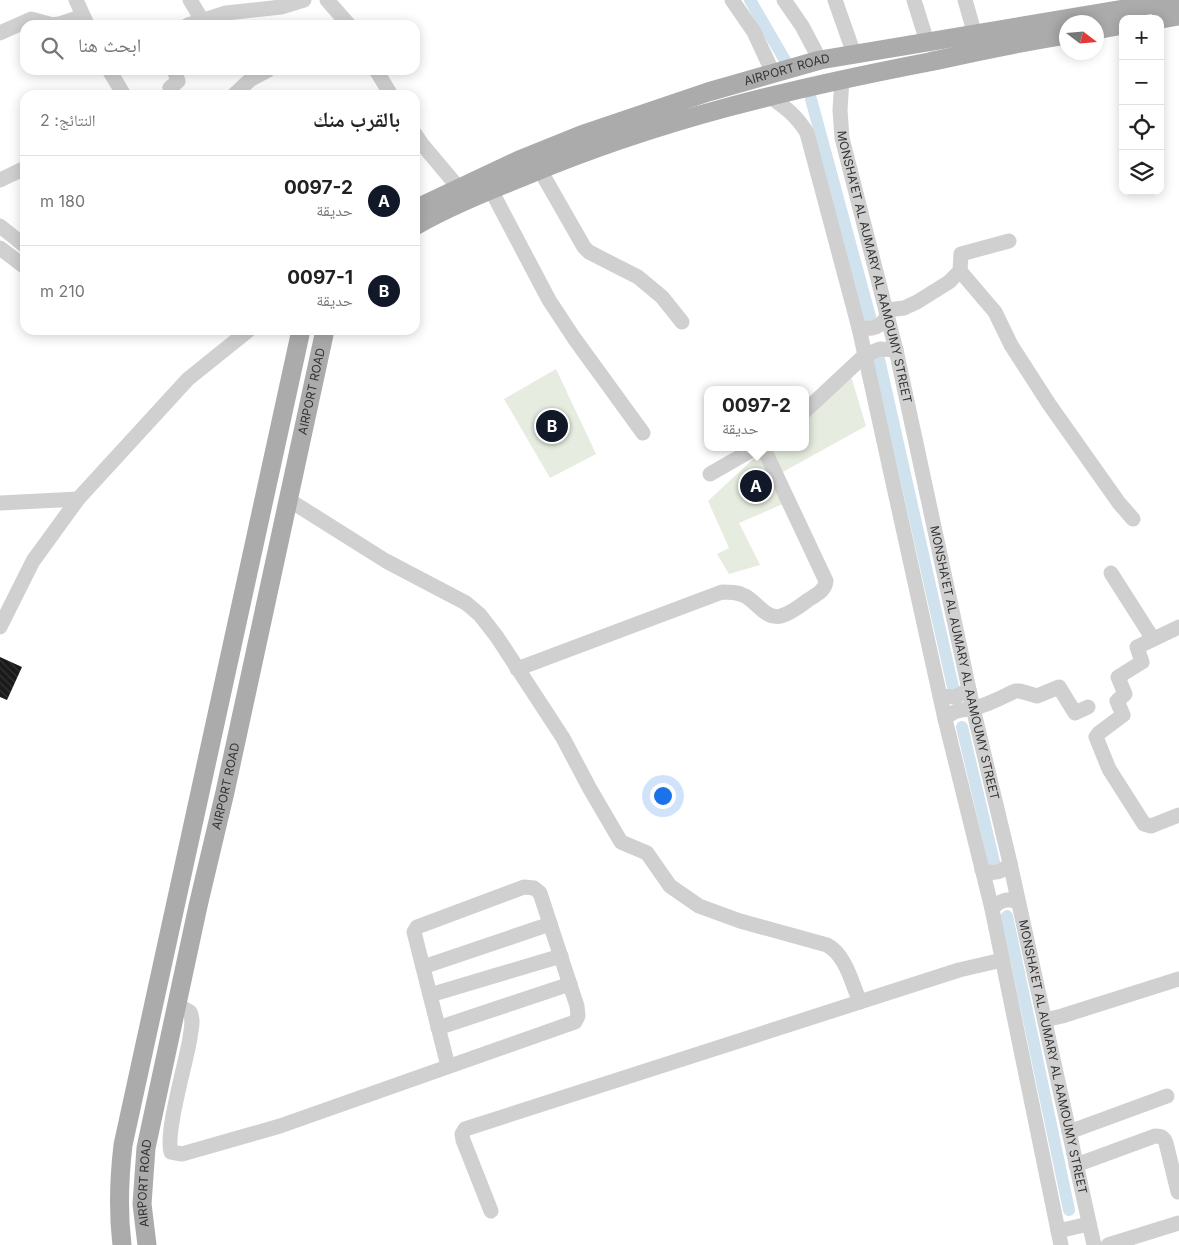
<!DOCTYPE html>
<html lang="ar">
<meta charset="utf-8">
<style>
:root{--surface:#fff;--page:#f2f2f2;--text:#222;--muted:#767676;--line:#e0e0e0;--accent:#111827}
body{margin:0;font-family:Inter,"Noto Naskh Arabic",sans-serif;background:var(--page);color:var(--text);direction:rtl}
.controls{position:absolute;right:15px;top:15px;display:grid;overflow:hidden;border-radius:10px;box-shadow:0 2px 12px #0003}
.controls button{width:45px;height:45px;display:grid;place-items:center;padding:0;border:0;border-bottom:1px solid var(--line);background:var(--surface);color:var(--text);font:25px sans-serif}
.compass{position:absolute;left:1059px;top:15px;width:45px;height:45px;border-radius:50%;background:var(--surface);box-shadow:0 2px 12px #0003;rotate:106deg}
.you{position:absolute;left:662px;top:795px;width:18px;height:18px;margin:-12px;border:4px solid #fff;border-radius:50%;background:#1a73e8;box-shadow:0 0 0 8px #1a73e833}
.badge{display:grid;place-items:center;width:32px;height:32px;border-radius:50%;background:var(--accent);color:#fff;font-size:16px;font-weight:700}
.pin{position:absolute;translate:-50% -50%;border:2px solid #fff;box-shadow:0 1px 5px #0006}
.popup{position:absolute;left:704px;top:386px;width:105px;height:65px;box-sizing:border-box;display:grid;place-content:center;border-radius:10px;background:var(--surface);filter:drop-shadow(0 1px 4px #0005);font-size:16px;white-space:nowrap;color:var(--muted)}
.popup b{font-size:19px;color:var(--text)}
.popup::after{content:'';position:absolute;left:50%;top:100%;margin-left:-10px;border:10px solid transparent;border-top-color:var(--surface)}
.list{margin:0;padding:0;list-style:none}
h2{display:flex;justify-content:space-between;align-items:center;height:65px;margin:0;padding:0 20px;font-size:21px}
h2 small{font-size:16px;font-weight:400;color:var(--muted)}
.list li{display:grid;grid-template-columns:32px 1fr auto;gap:15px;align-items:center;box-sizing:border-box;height:90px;padding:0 20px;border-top:1px solid var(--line)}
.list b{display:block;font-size:19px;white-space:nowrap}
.list p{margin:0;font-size:16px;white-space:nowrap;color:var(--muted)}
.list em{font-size:16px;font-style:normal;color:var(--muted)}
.icon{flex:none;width:28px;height:28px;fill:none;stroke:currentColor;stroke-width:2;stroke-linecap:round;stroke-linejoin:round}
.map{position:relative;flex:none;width:1179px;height:1245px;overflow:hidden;direction:ltr}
.search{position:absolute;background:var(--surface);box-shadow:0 2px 12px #0003;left:20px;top:20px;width:400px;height:55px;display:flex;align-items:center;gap:12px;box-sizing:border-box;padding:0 18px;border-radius:15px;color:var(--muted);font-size:19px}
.panel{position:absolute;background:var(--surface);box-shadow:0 2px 12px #0003;left:20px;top:90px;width:400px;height:245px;border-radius:15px;direction:rtl}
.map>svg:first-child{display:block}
</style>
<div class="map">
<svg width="1179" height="1245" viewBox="0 0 1179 1245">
<defs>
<pattern id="building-back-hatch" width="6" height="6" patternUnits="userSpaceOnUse" patternTransform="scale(1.25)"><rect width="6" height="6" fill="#1a1a1a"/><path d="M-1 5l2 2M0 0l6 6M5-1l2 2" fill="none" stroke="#333"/></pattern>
</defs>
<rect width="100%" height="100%" fill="#fff"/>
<path fill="#e6ecdf" d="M556,369L596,454L550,478L504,399Z
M850,373L866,426L781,473L792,500L739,523L760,565L729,574L717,554L729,548L708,501L766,447H805V414Z"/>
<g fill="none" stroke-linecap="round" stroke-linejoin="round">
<path stroke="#cfe2ee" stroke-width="12" d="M750,0L786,62
M811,99L872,324
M879,359L953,687
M962,727L994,862
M1007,916L1069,1210"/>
</g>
<path fill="url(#building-back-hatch)" d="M0,657L22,667L7,700L0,697Z"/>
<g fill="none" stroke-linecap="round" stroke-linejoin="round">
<g stroke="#d0d0d0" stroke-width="15">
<path d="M76,0L87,24"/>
<path d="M190,0L202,20"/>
<path d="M327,0L349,25"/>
<path d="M732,0L754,32L773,73"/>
<path d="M784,0L802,26L820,60"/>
<path d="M835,0L854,54"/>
<path d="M914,0L927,42"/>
<path d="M965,0L975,35"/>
<path d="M188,25L226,13L281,7L304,0"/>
<path d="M0,33L31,19L53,25L59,24L83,16"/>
<path d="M109,70L124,95"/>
<path d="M376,70L391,95"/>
<path id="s1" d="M842,79L840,110L842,138L896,350L973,708L1010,863L1094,1245"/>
<path d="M174,95L170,88L178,81L174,70"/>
<path d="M234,95L251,79L268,70"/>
<path d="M769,96C785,107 797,116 807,133L859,328L945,719L992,909L1061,1245"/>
<path d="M415,134L421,143L458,187"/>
<path d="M540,170L584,247L589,252L638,277L662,297L682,322"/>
<path d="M0,180L25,168"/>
<path d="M491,190L549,300L574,338L643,433"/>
<path d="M0,226L25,246"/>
<path d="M0,248L25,267"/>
<path d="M960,271L995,312L1011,345L1049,404L1119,503L1133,519"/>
<path d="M887,310L904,308L917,302L949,282L960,271L961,254L1009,241"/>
<path d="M859,328C873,330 881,327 888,315"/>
<path d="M805,411L865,355L880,349L896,350"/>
<path d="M710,474L757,447"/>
<path d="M289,500L386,561L466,603L480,615L497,637L563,738L590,789L621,842L647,853L670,886L699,906L740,921L827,945C846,955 852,984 860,1002"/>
<path d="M0,503L78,499"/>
<path d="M1111,573L1153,639"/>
<path d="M0,627L33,561L78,499L188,379L249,330"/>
<path d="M1179,627L1137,647L1142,662L1118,677L1125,694L1117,701L1123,715L1099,733L1096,737L1109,769L1144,824L1151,826L1179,815"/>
<path d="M517,669L722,592C730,592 738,592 745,596C757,602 766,620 781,616C791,613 800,606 808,600C816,595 825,591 826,581L763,447"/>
<path d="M940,696L955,697L969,690"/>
<path d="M945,719C956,708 961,711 974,708C988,705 1002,697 1015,691H1020L1037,696L1059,687L1075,713L1088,707"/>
<path d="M982,870C994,875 1002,873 1010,863"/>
<path d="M992,909C1000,900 1007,898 1018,902"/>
<path d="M423,967L550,924"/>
<path d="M430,995L561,956"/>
<path d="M176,1004L190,1012C194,1021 191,1029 190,1038C186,1063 165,1133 171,1152L182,1154L280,1126L575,1022L578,1016L577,1006L540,893L534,888L524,887L417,927L414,932L448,1066"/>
<path d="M1045,1020L1062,1016L1179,979"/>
<path d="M438,1028L570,984"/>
<path d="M1069,1132L1167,1096"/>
<path d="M1076,1165L1155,1136C1161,1136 1164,1137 1166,1143L1178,1192"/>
<path d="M491,1211L463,1140L462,1134L465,1129L959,970L1002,960"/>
<path d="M1058,1231L1089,1224"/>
<path d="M1108,1245L1179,1223"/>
</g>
<g stroke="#ababab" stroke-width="19">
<path d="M1160,19L1179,16"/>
<path d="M1096,30L1123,25"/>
<path id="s2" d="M415,209L519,160L581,135L708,92L820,60L1178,0"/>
<path d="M415,226C450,206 488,191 525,176C658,120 789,89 929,62C975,52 1020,42 1066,35"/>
<path d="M122,1245C118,1212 119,1179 123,1145L301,330"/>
<path id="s3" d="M147,1245L142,1204L146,1148L198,906L225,792L325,330"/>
</g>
</g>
<g text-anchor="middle" stroke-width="5" stroke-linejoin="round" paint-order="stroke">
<g font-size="12" fill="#333" stroke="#fff">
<text dy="4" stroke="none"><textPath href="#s2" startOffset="398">AIRPORT ROAD</textPath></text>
<text dy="4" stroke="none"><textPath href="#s1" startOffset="192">MONSHA'ET AL AUMARY AL AAMOUMY STREET</textPath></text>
<text dy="4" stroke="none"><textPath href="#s3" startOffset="872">AIRPORT ROAD</textPath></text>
<text dy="4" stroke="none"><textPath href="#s1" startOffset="598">MONSHA'ET AL AUMARY AL AAMOUMY STREET</textPath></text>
<text dy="4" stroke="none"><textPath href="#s3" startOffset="468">AIRPORT ROAD</textPath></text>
<text dy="4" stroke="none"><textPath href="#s1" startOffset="1002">MONSHA'ET AL AUMARY AL AAMOUMY STREET</textPath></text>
<text dy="4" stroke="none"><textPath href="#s3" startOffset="62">AIRPORT ROAD</textPath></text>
</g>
</g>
</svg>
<div class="controls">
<button>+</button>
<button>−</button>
<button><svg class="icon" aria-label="locate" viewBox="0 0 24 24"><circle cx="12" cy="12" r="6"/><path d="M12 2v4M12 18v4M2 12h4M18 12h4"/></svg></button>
<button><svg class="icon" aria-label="layers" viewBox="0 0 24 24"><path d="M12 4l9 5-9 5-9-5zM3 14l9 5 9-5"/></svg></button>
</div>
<svg class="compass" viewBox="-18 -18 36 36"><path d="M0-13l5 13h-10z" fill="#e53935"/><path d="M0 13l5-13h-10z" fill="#767676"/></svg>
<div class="you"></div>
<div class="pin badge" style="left:756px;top:486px">A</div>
<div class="popup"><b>0097-2</b>حديقة</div>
<div class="pin badge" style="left:552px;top:426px">B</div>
<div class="search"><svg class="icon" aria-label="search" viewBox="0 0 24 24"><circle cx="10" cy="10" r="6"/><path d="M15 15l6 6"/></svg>ابحث هنا</div>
<section class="panel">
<h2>بالقرب منك<small>النتائج: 2</small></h2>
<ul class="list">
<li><span class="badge">A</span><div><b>0097-2</b><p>حديقة</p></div><em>180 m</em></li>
<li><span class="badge">B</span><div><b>0097-1</b><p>حديقة</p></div><em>210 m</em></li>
</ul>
</section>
</div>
